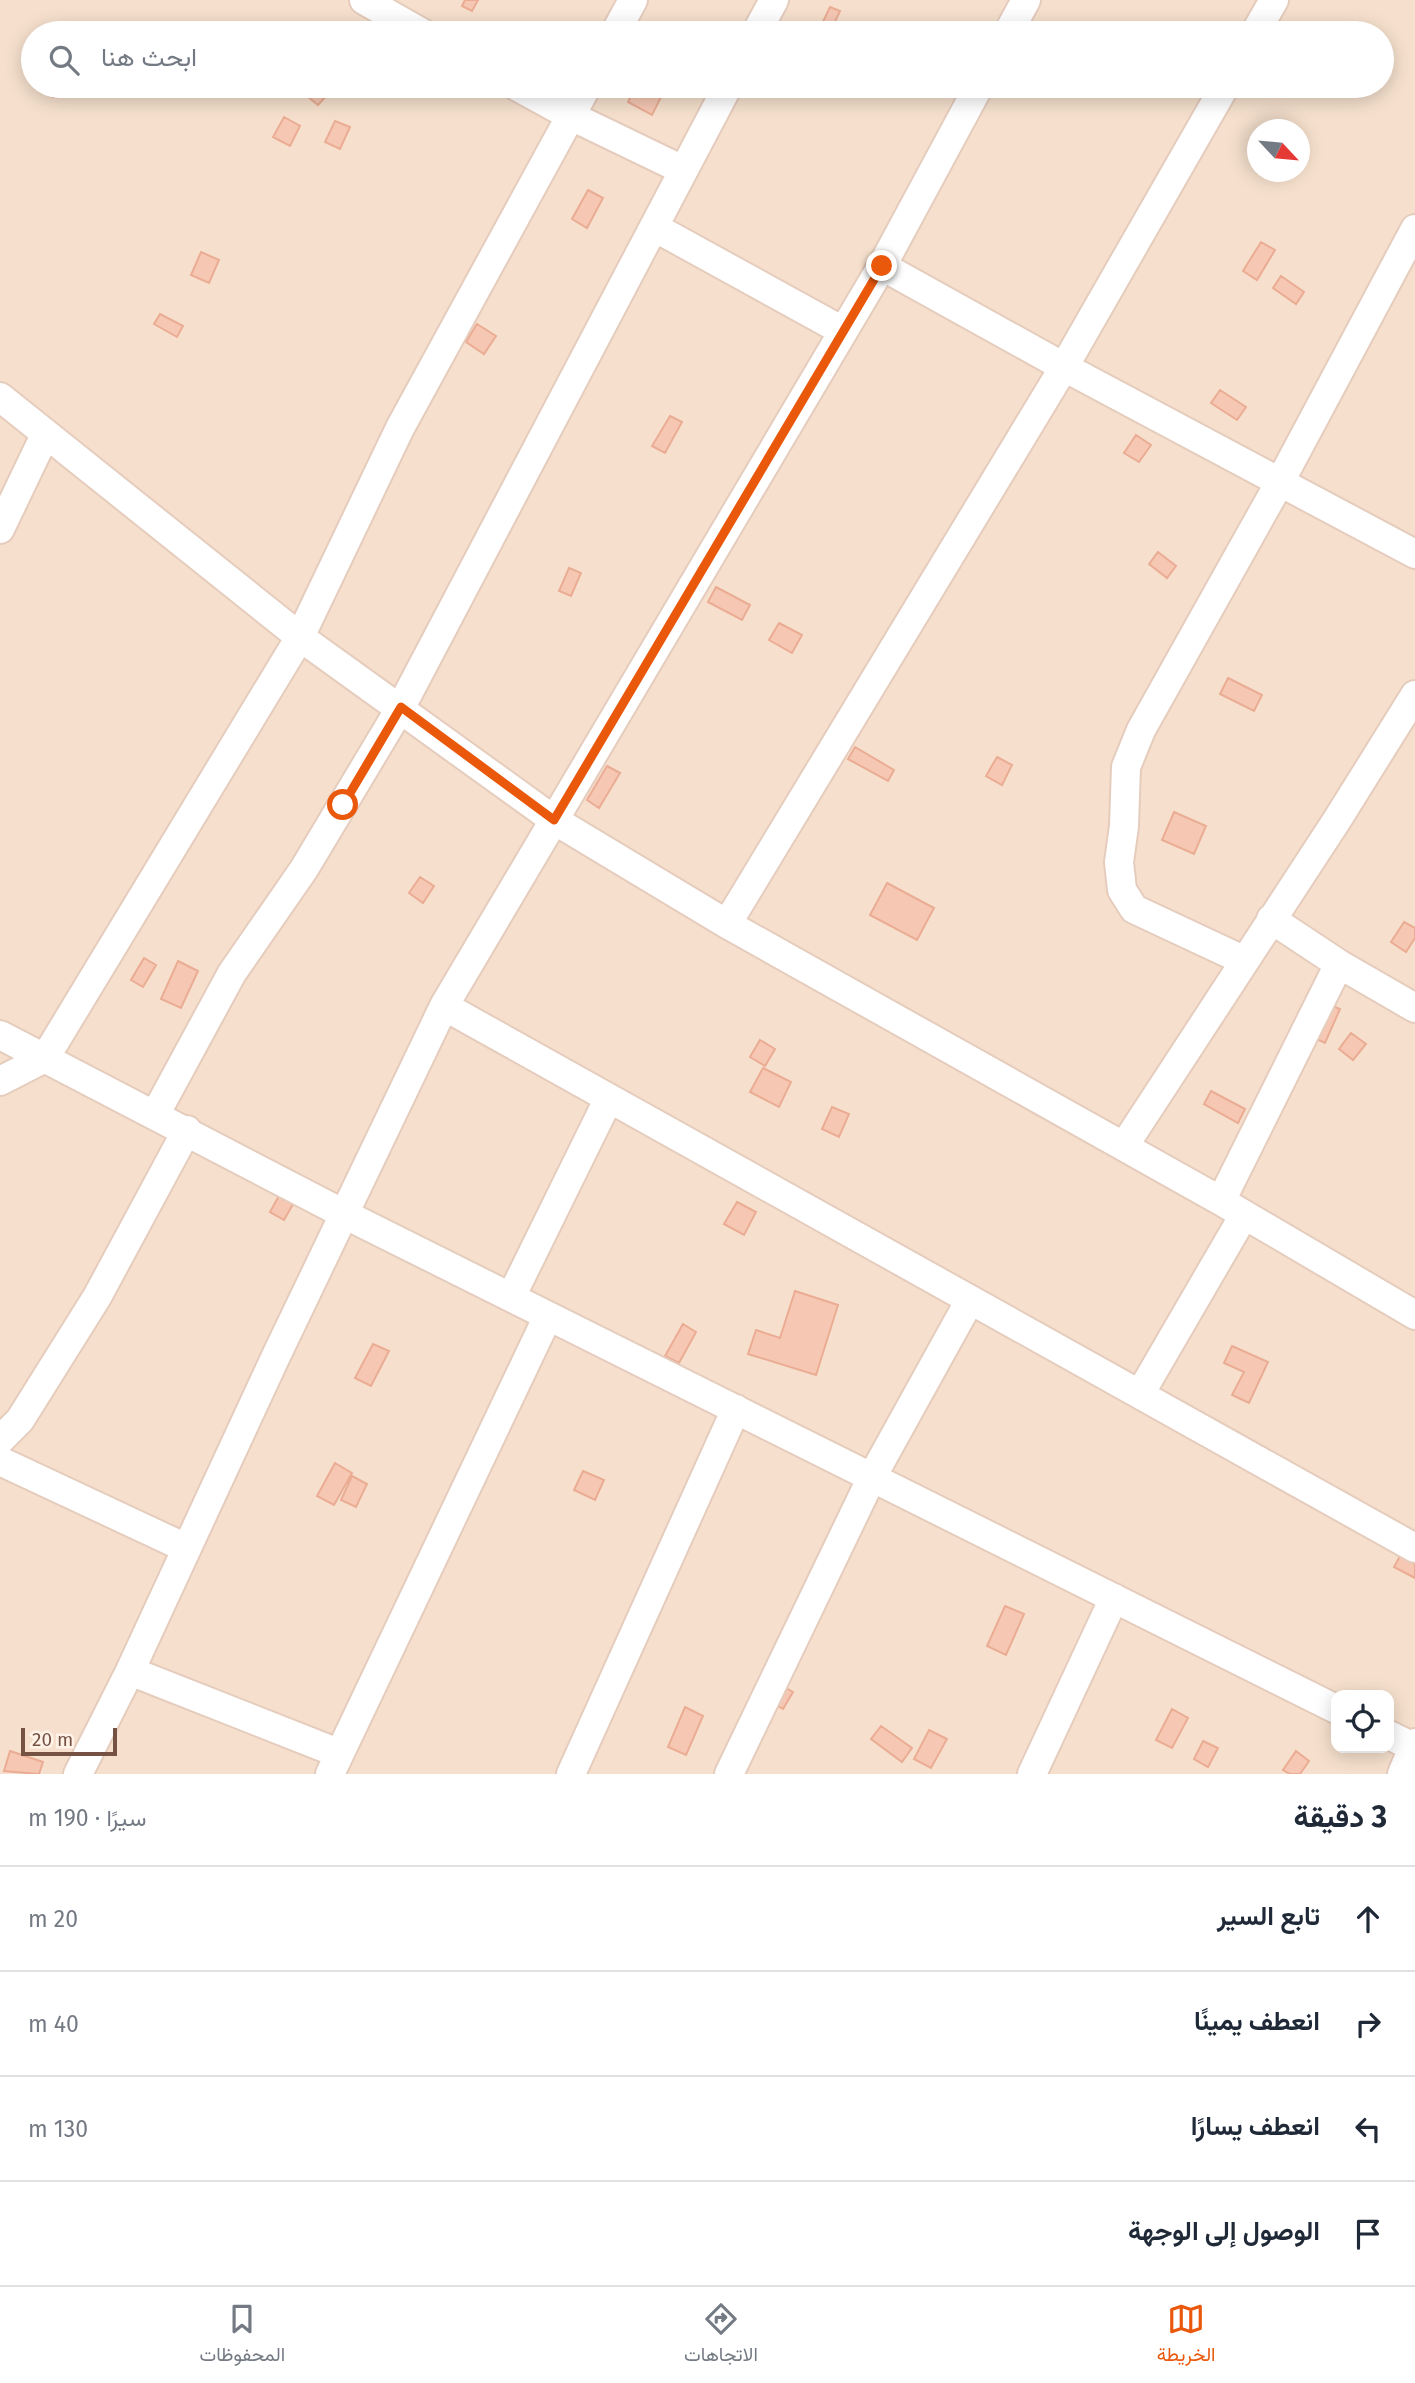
<!DOCTYPE html>
<html lang="ar">
<meta charset="utf-8">
<style>
:root{--surface:#fff;--page:#f2f2f3;--text:#1f2937;--muted:#747a83;--line:#e0e1e3;--accent:#ea580c}
body{margin:0;font-family:"Fira Sans",Vazirmatn,sans-serif;background:var(--page);color:var(--text);direction:rtl}
.controls{position:absolute;right:21px;bottom:21px;display:grid;overflow:hidden;border-radius:14px;box-shadow:0 4px 18px #0003}
.controls button{width:63px;height:63px;display:grid;place-items:center;padding:0;border:0;border-bottom:2px solid var(--line);background:var(--surface);color:var(--text);font:35px sans-serif}
.compass{position:absolute;left:1247px;top:119px;width:63px;height:63px;border-radius:50%;background:var(--surface);box-shadow:0 4px 18px #0003;rotate:116deg}
.scale{position:absolute;left:21px;bottom:18px;width:96px;box-sizing:border-box;padding-left:7px;border:4px solid #765245;border-top:0;font-size:19px;line-height:24px;white-space:nowrap;color:#765245;-webkit-text-stroke:5px #fff3e7;paint-order:stroke}
.stop{position:absolute;width:21px;height:21px;margin:-16px;border:5px solid #ea580c;border-radius:50%;background:#fff}
.stop.end{background:#ea580c;border-color:#fff;box-shadow:0 2px 7px #0008}
.list{margin:0;padding:0;list-style:none}
h2{display:flex;justify-content:space-between;align-items:center;height:91px;margin:0;padding:0 28px;font-size:30px}
h2 small{font-size:23px;font-weight:400;color:var(--muted)}
.list li{display:grid;grid-template-columns:46px 1fr auto;gap:21px;align-items:center;box-sizing:border-box;height:105px;padding:0 28px;border-top:2px solid var(--line)}
.list b{display:block;font-size:26px;white-space:nowrap}
.list em{font-size:23px;font-style:normal;color:var(--muted)}
.icon{flex:none;width:38px;height:38px;fill:none;stroke:currentColor;stroke-width:2;stroke-linecap:round;stroke-linejoin:round}
.map{position:relative;flex:none;width:1415px;height:1774px;overflow:hidden;direction:ltr}
.search{position:absolute;background:var(--surface);box-shadow:0 4px 18px #0003;left:21px;right:21px;top:21px;height:77px;display:flex;align-items:center;gap:18px;box-sizing:border-box;padding:0 24px;border-radius:38px;color:var(--muted);font-size:26px}
.sheet{height:511px;background:var(--surface)}
nav{display:flex;justify-content:space-around;align-items:center;box-sizing:border-box;height:98px;border-top:2px solid var(--line);background:var(--surface);font-size:19px;color:var(--muted)}
nav a{display:grid;justify-items:center;gap:4px}
nav .on{color:var(--accent)}
.map>svg:first-child{display:block}
</style>
<div class="map">
<svg width="1415" height="1774" viewBox="0 0 1415 1774">
<rect width="100%" height="100%" fill="#feefdf"/>
<path fill="#f6e0cd" fill-rule="evenodd" d="M0,0H1415V1774H0ZM33,33H1382V86H33ZM1258,130H1300V172H1258ZM1336,1695H1389V1748H1336Z"/>
<path fill="#f6c8b4" stroke="#eaac93" stroke-width="2" d="M465,0H478L472,11L462,6Z
M830,7L840,11L830,33L820,28Z
M36,86H59L53,97Z
M305,86H316L327,95L318,105L301,91Z
M636,86H645L662,95L652,115L628,102Z
M284,117L300,126L290,146L273,137Z
M335,121L350,127L340,149L325,142Z
M588,190L603,198L587,228L572,219Z
M1261,242L1275,250L1257,280L1243,271Z
M201,252L219,260L209,283L191,275Z
M1281,276L1304,292L1296,304L1273,288Z
M160,314L183,326L177,337L154,324Z
M477,324L496,336L484,354L466,342Z
M1220,390L1246,407L1237,420L1211,403Z
M670,416L682,422L665,453L652,446Z
M1136,435L1151,445L1139,462L1124,453Z
M1158,552L1176,566L1167,578L1149,564Z
M569,568L581,573L571,596L559,591Z
M716,587L750,605L742,620L708,602Z
M779,623L802,635L792,653L769,640Z
M1228,678L1262,695L1254,711L1220,694Z
M855,747L894,770L888,781L848,759Z
M997,757L1012,765L1002,785L986,776Z
M607,766L620,773L599,808L587,800Z
M1174,812L1206,826L1194,854L1162,840Z
M420,877L434,886L423,903L409,893Z
M887,883L934,908L917,940L870,915Z
M1404,922L1415,928V938L1406,952L1391,942Z
M144,958L156,965L143,987L131,980Z
M178,961L198,971L181,1008L161,999Z
M1325,1003L1340,1009L1325,1043L1310,1036Z
M1351,1033L1366,1044L1353,1060L1339,1049Z
M760,1040L775,1049L765,1066L750,1057Z
M763,1068L791,1082L779,1107L750,1092Z
M1211,1091L1245,1109L1238,1123L1204,1104Z
M832,1107L849,1114L839,1137L822,1129Z
M281,1192L296,1199L284,1220L270,1212Z
M737,1202L756,1212L744,1235L724,1224Z
M795,1291L838,1305L816,1375L748,1354L756,1330L780,1338Z
M683,1324L696,1332L679,1363L665,1356Z
M373,1344L389,1351L371,1386L355,1378Z
M1232,1346L1268,1362L1249,1403L1232,1395L1244,1372L1224,1363Z
M335,1463L352,1473L334,1505L317,1496Z
M583,1471L604,1480L595,1500L574,1490Z
M352,1476L367,1484L356,1507L341,1500Z
M1400,1556L1415,1564V1578L1394,1567Z
M1005,1606L1024,1614L1006,1655L987,1646Z
M779,1684L793,1692L783,1709L769,1701Z
M685,1707L703,1716L686,1755L668,1747Z
M1172,1709L1188,1718L1172,1748L1156,1740Z
M881,1726L912,1748L902,1762L871,1739Z
M929,1730L947,1739L931,1768L914,1759Z
M1203,1741L1218,1748L1208,1767L1194,1759Z
M10,1751L43,1762L39,1774L4,1771Z
M1296,1751L1309,1761L1300,1774H1290L1283,1770Z"/>
<g fill="none" stroke-linecap="round" stroke-linejoin="round">
<g stroke="#e5ccbd" stroke-width="32">
<path id="minor" d="M364,0L422,33
M615,33L633,0
M756,33L774,0
M1008,33L1026,0
M1255,33L1274,0
M516,86L571,116L683,170
M654,227L843,331
M882,266L1064,367L1415,554
M0,397L300,637L554,820L727,924L1221,1201L1415,1315
M0,529L45,435
M1271,919L1339,964L1415,1008
M727,924L1064,367L1225,86
M1243,960L1134,909L1122,890L1119,862L1124,826L1126,767L1141,730L1281,480L1415,229
M444,1006L1415,1548
M0,1035L344,1214L1336,1709
M0,1081L45,1058L300,637L400,428L587,86
M156,1113L232,973L304,869L401,707L728,86
M1124,1146L1337,820L1415,695
M1221,1201L1339,964
M511,1297L609,1098
M1140,1394L1244,1215
M0,1440L20,1420L97,1297L187,1130
M0,1461L186,1548
M130,1671L338,1753
M1389,1735L1413,1747
M78,1774L130,1671L276,1356L444,1006L882,266L979,86
M330,1774L548,1316
M571,1774L736,1409
M729,1774L872,1477L970,1300
M1032,1774L1114,1598
M1402,1774L1415,1743"/>
</g>
<use href="#minor" stroke="#fff" stroke-width="28"/>
</g>
<g fill="none" stroke-linecap="round" stroke-linejoin="round">
<path stroke="#ea580c" stroke-width="9" d="M343,805L401,707L554,820L882,266"/>
</g>
</svg>
<div class="controls">
<button><svg class="icon" aria-label="locate" viewBox="0 0 24 24"><circle cx="12" cy="12" r="6"/><path d="M12 2v4M12 18v4M2 12h4M18 12h4"/></svg></button>
</div>
<svg class="compass" viewBox="-18 -18 36 36"><path d="M0-13l5 13h-10z" fill="#e53935"/><path d="M0 13l5-13h-10z" fill="#747a83"/></svg>
<div class="scale">20 m</div>
<div class="stop" style="left:343px;top:805px"></div>
<div class="stop end" style="left:882px;top:266px"></div>
<div class="search"><svg class="icon" aria-label="search" viewBox="0 0 24 24"><circle cx="10" cy="10" r="6"/><path d="M15 15l6 6"/></svg>ابحث هنا</div>
</div>
<section class="sheet">
<h2>3 دقيقة<small>سيرًا · 190 m</small></h2>
<ul class="list">
<li><svg class="icon" aria-label="ahead" viewBox="0 0 24 24"><path d="M12 20V5M6 11l6-6 6 6"/></svg><div><b>تابع السير</b></div><em>20 m</em></li>
<li><svg class="icon" aria-label="right" viewBox="0 0 24 24"><path d="M7 20v-9h11M14 6l5 5-5 5"/></svg><div><b>انعطف يمينًا</b></div><em>40 m</em></li>
<li><svg class="icon" aria-label="left" viewBox="0 0 24 24"><path d="M17 20v-9H6M10 6l-5 5 5 5"/></svg><div><b>انعطف يسارًا</b></div><em>130 m</em></li>
<li><svg class="icon" aria-label="arrive" viewBox="0 0 24 24"><path d="M6 21V4h12l-3 4 3 4H6"/></svg><div><b>الوصول إلى الوجهة</b></div></li>
</ul>
</section>
<nav>
<a class="on"><svg class="icon" aria-label="map" viewBox="0 0 24 24"><path d="M3 6l6-2 6 2 6-2v14l-6 2-6-2-6 2zM9 4v14M15 6v14"/></svg>الخريطة</a>
<a><svg class="icon" aria-label="directions" viewBox="0 0 24 24"><path d="M12 3l9 9-9 9-9-9zM9 14v-3h6M13 9l2 2-2 2"/></svg>الاتجاهات</a>
<a><svg class="icon" aria-label="saved" viewBox="0 0 24 24"><path d="M7 4h10v16l-5-4-5 4z"/></svg>المحفوظات</a>
</nav>
